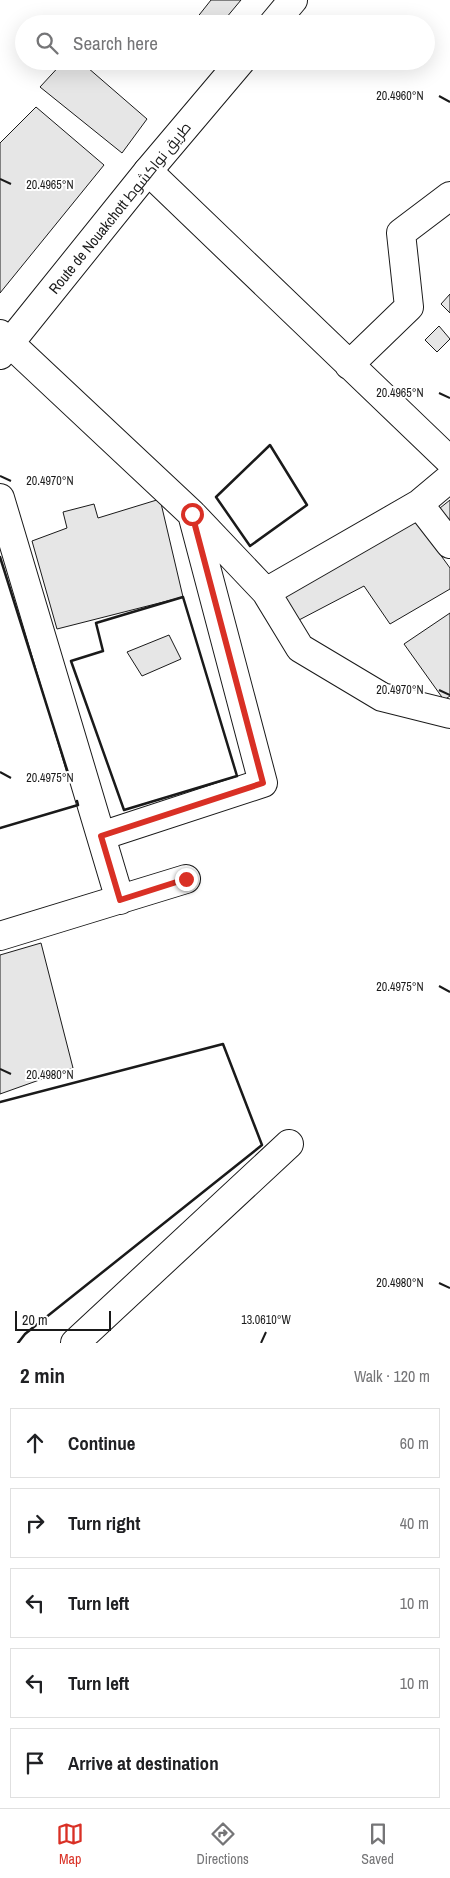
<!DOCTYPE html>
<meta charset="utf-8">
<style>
:root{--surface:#fff;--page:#f2f2f2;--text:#202124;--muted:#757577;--line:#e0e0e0;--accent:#d93025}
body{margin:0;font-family:"Archivo Narrow",Cairo,sans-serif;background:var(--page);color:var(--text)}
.scale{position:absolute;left:15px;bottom:12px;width:96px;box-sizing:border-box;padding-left:5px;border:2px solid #1a1a1a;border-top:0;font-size:14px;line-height:18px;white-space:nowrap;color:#1a1a1a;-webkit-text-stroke:4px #fff;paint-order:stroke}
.stop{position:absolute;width:15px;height:15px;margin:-11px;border:4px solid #d93025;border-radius:50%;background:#fff}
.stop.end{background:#d93025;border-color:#fff;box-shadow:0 1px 5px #0008}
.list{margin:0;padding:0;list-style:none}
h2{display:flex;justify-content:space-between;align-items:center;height:65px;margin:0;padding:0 20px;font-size:21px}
h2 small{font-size:16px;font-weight:400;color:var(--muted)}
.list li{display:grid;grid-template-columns:32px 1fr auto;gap:15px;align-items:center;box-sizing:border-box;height:70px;margin:0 10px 10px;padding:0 10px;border:1px solid var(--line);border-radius:0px}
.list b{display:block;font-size:19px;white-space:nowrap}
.list em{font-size:16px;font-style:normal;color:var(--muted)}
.icon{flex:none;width:28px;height:28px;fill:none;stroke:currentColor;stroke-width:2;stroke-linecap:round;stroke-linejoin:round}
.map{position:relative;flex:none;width:450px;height:1343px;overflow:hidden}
.search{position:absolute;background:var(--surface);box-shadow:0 5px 20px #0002;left:15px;right:15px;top:15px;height:55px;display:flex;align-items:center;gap:12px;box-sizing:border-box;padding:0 18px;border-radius:28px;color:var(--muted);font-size:19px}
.sheet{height:465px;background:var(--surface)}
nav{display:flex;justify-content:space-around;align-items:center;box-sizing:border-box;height:70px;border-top:1px solid var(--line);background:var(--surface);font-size:14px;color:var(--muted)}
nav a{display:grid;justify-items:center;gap:2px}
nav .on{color:var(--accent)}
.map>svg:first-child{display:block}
</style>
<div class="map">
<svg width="450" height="1343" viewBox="0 0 450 1343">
<rect width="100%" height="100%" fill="#fff"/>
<path fill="#e6e6e6" stroke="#1a1a1a" d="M211,0H241L221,24H192Z
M64,61H80L147,119L122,153L40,87Z
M36,107L104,165L0,293V143Z
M450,294V313L441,304Z
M439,326L450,339L437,352L425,340Z
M160,499L183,597L57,629L32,541L67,528L63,512L94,504L98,518Z
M450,500V533L435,512Z
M413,517L450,568V589L390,624L364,586L299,620L283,595Z
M450,613V696L444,700L404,644Z
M169,635L181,659L142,676L127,652Z
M41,943L73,1068L0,1094V955Z"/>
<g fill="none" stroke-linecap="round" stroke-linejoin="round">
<g stroke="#1a1a1a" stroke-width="30">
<path id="minor" d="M148,171L450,461
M0,334L192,514L263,783L101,836
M349,365L409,307L401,233L450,196
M0,498L120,900
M419,504L450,478
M193,515L266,592L300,648L382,697L450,714
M266,592L419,504L450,544
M0,936L186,879
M75,1343L289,1144"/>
</g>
<g stroke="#1a1a1a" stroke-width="30">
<path id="highway" d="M273,24L293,0
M0,355L148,171L241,61"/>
</g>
<use href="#minor" stroke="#fff" stroke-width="28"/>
<use href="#highway" stroke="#fff" stroke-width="28"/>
<path stroke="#1a1a1a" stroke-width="2.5" d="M270,445L307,505L250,546L216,497Z
M0,557L68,773
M183,597L237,776L124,810L71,661L103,651L96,623Z
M0,828L78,805L77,801
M0,1102L223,1044L262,1145L25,1334L18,1343"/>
</g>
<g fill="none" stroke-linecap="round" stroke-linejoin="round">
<path stroke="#d93025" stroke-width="6" d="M186,879L120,900L101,836L263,783L192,514"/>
</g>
<path fill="none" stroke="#1a1a1a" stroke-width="2" d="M439,96L450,102M0,179L11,184M439,393L450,398M0,476L11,481M439,690L450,695M0,772L11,778M439,986L450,992M0,1069L11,1074M439,1283L450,1288M261,1343L266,1332"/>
<g text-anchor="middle" stroke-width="4" stroke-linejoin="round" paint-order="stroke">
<g font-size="15" fill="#1a1a1a" stroke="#fff">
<text transform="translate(120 208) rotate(-51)" y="5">Route de Nouakchott طريق نواكشوط</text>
</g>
</g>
<g font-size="12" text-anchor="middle" fill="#1a1a1a" stroke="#fff" stroke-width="4" stroke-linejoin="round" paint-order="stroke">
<text x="400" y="100">20.4960°N</text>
<text x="50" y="189">20.4965°N</text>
<text x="400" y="397">20.4965°N</text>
<text x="50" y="485">20.4970°N</text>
<text x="400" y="694">20.4970°N</text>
<text x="50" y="782">20.4975°N</text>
<text x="400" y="991">20.4975°N</text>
<text x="50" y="1079">20.4980°N</text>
<text x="400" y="1287">20.4980°N</text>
<text x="266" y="1324">13.0610°W</text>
</g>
</svg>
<div class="scale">20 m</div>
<div class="stop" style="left:192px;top:514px"></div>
<div class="stop end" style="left:186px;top:879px"></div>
<div class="search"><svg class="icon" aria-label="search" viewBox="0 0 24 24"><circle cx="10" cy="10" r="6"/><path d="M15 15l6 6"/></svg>Search here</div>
</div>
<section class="sheet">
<h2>2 min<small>Walk · 120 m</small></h2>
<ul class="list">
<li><svg class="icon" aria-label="ahead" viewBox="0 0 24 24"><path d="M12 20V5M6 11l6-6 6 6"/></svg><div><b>Continue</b></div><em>60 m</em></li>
<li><svg class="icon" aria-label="right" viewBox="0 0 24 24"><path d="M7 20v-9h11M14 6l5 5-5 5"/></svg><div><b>Turn right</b></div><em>40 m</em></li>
<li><svg class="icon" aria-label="left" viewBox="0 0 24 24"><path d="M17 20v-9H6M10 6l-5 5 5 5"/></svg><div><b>Turn left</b></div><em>10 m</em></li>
<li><svg class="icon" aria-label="left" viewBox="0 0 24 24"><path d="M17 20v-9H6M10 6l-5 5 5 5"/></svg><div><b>Turn left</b></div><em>10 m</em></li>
<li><svg class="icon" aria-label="arrive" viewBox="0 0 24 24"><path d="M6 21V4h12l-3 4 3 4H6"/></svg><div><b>Arrive at destination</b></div></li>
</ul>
</section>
<nav>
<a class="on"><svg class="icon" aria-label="map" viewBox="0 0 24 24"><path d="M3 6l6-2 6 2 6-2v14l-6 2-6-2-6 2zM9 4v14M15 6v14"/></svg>Map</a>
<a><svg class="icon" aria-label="directions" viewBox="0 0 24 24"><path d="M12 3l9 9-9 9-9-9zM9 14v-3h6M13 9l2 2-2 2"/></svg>Directions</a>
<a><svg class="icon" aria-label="saved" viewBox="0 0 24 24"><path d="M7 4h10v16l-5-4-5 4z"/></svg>Saved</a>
</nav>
